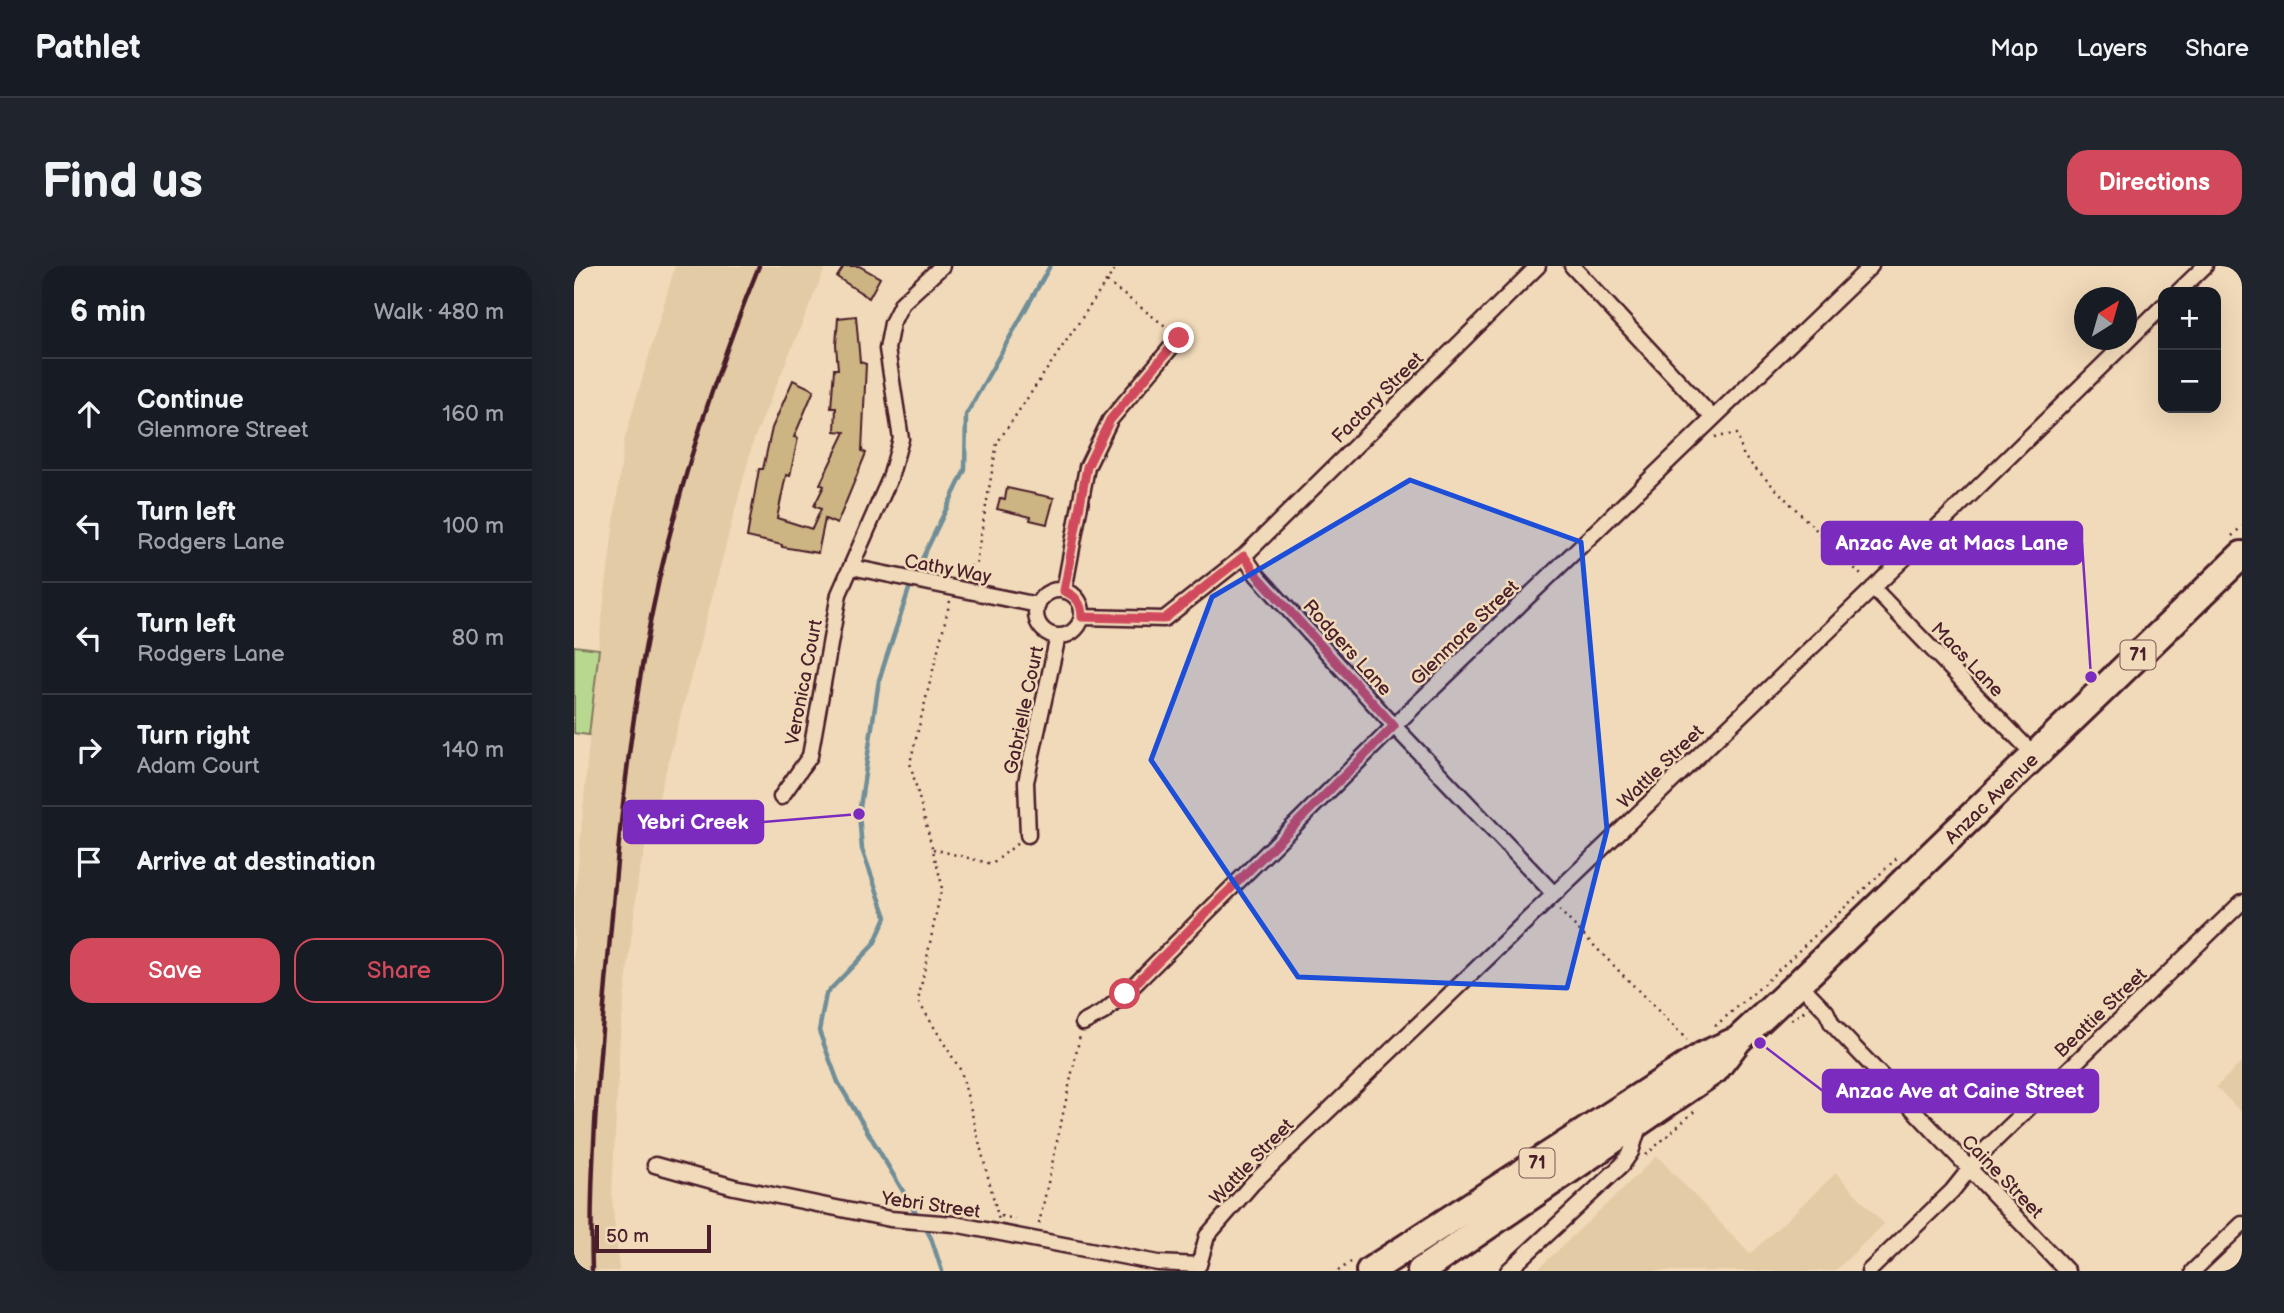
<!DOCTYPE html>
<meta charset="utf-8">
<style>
:root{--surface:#171b24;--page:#20242c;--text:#f1f3f6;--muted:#9ea1a6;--line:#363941;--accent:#d1495b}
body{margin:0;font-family:"Balsamiq Sans",sans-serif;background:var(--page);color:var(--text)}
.controls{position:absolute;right:21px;top:21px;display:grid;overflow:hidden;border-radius:14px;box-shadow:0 7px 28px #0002}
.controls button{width:63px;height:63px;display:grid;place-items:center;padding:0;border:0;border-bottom:2px solid var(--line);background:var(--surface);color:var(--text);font:35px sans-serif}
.compass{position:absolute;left:1500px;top:21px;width:63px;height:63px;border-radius:50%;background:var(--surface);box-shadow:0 7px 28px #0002;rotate:37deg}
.scale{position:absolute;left:21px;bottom:18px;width:116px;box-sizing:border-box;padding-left:7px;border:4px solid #4a1f2b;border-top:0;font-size:19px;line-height:24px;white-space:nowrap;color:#4a1f2b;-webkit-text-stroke:5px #f1dab9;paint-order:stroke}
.stop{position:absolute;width:21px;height:21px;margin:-16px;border:5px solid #d1495b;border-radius:50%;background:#fff}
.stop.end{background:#d1495b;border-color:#fff;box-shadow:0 2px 7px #0008}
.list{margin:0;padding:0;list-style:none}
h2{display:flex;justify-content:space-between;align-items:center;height:91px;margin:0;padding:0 28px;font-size:30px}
h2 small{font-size:23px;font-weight:400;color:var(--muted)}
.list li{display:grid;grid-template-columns:46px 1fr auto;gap:21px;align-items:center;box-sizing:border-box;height:112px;padding:0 28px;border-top:2px solid var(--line)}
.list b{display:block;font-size:26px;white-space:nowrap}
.list p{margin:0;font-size:23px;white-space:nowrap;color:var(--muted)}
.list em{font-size:23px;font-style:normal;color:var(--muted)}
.actions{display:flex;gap:14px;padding:21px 28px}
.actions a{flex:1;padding:16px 0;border:2px solid var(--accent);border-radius:21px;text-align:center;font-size:24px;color:var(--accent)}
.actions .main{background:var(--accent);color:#fff}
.icon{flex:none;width:38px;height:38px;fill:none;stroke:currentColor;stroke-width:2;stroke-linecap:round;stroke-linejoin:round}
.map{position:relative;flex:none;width:1668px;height:1005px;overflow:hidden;border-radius:21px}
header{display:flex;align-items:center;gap:42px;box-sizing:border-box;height:98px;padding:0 35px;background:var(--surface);border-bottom:2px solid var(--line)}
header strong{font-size:33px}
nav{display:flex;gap:38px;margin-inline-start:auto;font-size:24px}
.intro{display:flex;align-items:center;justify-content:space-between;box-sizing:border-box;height:168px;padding:0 42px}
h1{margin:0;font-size:49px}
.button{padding:18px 32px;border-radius:21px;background:var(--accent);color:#fff;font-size:24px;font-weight:700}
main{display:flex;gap:42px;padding:0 42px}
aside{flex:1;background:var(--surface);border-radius:21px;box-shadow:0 7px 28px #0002}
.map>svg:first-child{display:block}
</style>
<header>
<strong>Pathlet</strong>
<nav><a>Map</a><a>Layers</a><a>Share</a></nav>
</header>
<div class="intro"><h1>Find us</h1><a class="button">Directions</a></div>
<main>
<aside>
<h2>6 min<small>Walk · 480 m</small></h2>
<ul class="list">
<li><svg class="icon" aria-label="ahead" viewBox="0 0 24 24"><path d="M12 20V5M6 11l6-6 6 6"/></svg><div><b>Continue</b><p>Glenmore Street</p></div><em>160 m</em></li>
<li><svg class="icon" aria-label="left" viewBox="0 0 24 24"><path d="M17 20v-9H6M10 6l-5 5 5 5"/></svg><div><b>Turn left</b><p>Rodgers Lane</p></div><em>100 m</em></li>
<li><svg class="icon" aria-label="left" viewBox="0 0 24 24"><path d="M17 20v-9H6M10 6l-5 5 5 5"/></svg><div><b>Turn left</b><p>Rodgers Lane</p></div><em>80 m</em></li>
<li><svg class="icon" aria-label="right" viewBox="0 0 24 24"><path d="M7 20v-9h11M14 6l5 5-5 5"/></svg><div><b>Turn right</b><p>Adam Court</p></div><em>140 m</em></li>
<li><svg class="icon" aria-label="arrive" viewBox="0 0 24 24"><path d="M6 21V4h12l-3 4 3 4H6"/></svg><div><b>Arrive at destination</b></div></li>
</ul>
<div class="actions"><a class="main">Save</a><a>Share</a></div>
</aside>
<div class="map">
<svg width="1668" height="1005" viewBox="0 0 1668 1005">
<rect width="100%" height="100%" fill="#f1dab9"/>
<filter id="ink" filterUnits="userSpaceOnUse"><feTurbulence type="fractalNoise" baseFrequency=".0143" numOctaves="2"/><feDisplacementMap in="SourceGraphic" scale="14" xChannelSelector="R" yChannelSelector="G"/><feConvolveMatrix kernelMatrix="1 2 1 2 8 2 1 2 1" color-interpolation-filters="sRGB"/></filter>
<g filter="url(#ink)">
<path fill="#e3cba6" d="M101,0H252L180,173L65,606L46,770L38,931L45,1005H0V644L21,408L50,175Z
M1668,796V847L1642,821Z
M1083,890L1176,988L1262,907L1310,958L1261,1005H962Z"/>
<path fill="#b8d890" stroke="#817c5e" stroke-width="2" d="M0,380L25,383L15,469L0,467Z"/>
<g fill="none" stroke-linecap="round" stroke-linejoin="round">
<path stroke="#6f8e98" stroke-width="4.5" d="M345,952L264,816L245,765L252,728L300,678L312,651L288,583L285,548L305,414L338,314L391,204L392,149L476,0
M350,959L357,972L368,1005"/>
</g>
<path fill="#ccb483" stroke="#4a1f2b" stroke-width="2" d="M270,0H285L306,12L295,32L263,11Z
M282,50L286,96L292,98L288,185L292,187L263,258L251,253L244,287L208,281V279L173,271L185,203H189L198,162L219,114L240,124L220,171L224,172L216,210L212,209L203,252L238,263L247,243L240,240L250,220L246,218L271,166L261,165L262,142H257L260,103H264L262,79L264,52Z
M433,222L480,232L473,258L456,254L457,251L423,243L426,232L431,233Z"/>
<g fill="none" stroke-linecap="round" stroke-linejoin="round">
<g stroke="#4a1f2b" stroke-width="19">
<path id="street" d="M998,0L1138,151
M1604,26L1631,0
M670,290L683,309L820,460L980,628
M277,301L464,339
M1299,322L1461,490
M462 347a23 23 0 1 1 46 0a23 23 0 1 1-46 0Z
M490,325L513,201L536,154L605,72
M508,351L590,353L670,290L964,0
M207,531L236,490L265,328L316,212L327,173L313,83L318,57L328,37L368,0
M454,569L452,516L484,370
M1225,717L1252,745L1258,758L1493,1005
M509,757L530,746L551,728L820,460L1297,0
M81,899L160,921L316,953L380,958L584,997L625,999
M625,999L633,970L678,918L1387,238L1589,40
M934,1005L1048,899L1057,886L1066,857
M1295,1005L1378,925L1410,885L1668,636
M1619,1005L1668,958"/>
</g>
<g stroke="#4a1f2b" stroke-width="32">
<path id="highway" d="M796,1005L1130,789L1159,776
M847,1005L1141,804L1164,774L1225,717L1668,289"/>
</g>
<path stroke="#4a1f2b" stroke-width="2.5" stroke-dasharray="2 5" stroke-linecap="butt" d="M533,16L594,62
M1141,171L1163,168L1170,191L1290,312
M1658,270L1668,260
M384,308L402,297L423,177L543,0
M376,335L336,497L368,619L344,735L387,805L425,954
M359,583L418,598L444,577
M985,644L1113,774
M1217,754L1232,744
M1141,760L1180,727L1324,591
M1072,889L1124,842
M427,950L441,953
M465,958L506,770
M764,1005L777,996"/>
<use href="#street" stroke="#f1dab9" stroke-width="14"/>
<use href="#highway" stroke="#f1dab9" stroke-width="26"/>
<path stroke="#4a1f2b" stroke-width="4.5" d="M18,1005C15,901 25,798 34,694C43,592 52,490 70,389C93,256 134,125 185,0"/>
</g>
</g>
<g fill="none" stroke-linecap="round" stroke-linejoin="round" filter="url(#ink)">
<path stroke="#d1495b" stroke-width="9" d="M551,728L820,460L683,309L670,290L590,353L508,351C508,338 503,330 490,325L513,201L536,154L605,72"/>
</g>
<path fill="#1d4ed8" fill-opacity="0.2" stroke="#1d4ed8" stroke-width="5" stroke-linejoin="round" d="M836,214L1007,276L1033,564L993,722L724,711L577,494L638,331Z"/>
<g text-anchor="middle" stroke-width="5" stroke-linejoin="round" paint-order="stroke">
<g fill="#f1dab9" stroke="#7c5756" stroke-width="2">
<rect x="1546.5" y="374.5" width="35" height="29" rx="5"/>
<rect x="945.5" y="882.5" width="35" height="29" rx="5"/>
</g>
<g font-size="18" font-weight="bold" fill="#4a1f2b">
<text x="1564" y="395">71</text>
<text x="963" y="903">71</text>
</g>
<g font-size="19" fill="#4a1f2b" stroke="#f1dab9">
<text transform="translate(803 131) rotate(-45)" y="7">Factory Street</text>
<text transform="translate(374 302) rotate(11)" y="7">Cathy Way</text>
<text transform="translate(890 366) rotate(-44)" y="7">Glenmore Street</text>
<text transform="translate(774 381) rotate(48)" y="7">Rodgers Lane</text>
<text transform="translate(1394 393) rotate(46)" y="7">Macs Lane</text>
<text transform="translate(229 416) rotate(-79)" y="7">Veronica Court</text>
<text transform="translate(449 444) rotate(-78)" y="7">Gabrielle Court</text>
<text transform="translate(1086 500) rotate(-44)" y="7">Wattle Street</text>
<text transform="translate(1417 532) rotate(-44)" y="7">Anzac Avenue</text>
<text transform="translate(1526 746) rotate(-44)" y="7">Beattie Street</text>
<text transform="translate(677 895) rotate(-46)" y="7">Wattle Street</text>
<text transform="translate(1429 910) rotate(46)" y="7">Caine Street</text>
<text transform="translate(357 938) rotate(8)" y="7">Yebri Street</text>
</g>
</g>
<path fill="none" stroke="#7b2cbf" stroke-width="2.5" d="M1517 411L1508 277M285 548L189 556M1186 777L1249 825"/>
<g fill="#7b2cbf" stroke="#f1dab9" stroke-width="2.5">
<circle cx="1517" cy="411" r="7"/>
<circle cx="285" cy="548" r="7"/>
<circle cx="1186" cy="777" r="7"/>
</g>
<g fill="#7b2cbf" stroke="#7b2cbf" stroke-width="2.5">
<rect x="1248" y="256" width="260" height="42" rx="7"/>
<rect x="50" y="535" width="139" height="42" rx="7"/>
<rect x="1249" y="804" width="275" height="42" rx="7"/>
</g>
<g font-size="21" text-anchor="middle" font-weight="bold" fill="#fff">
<text x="1378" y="284">Anzac Ave at Macs Lane</text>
<text x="119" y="563">Yebri Creek</text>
<text x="1386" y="832">Anzac Ave at Caine Street</text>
</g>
</svg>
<div class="controls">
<button>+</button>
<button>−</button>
</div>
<svg class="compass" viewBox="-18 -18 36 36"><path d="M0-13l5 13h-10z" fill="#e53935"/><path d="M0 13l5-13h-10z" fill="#9ea1a6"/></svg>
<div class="scale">50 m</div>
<div class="stop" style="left:551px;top:728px"></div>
<div class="stop end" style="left:605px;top:72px"></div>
</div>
</main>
